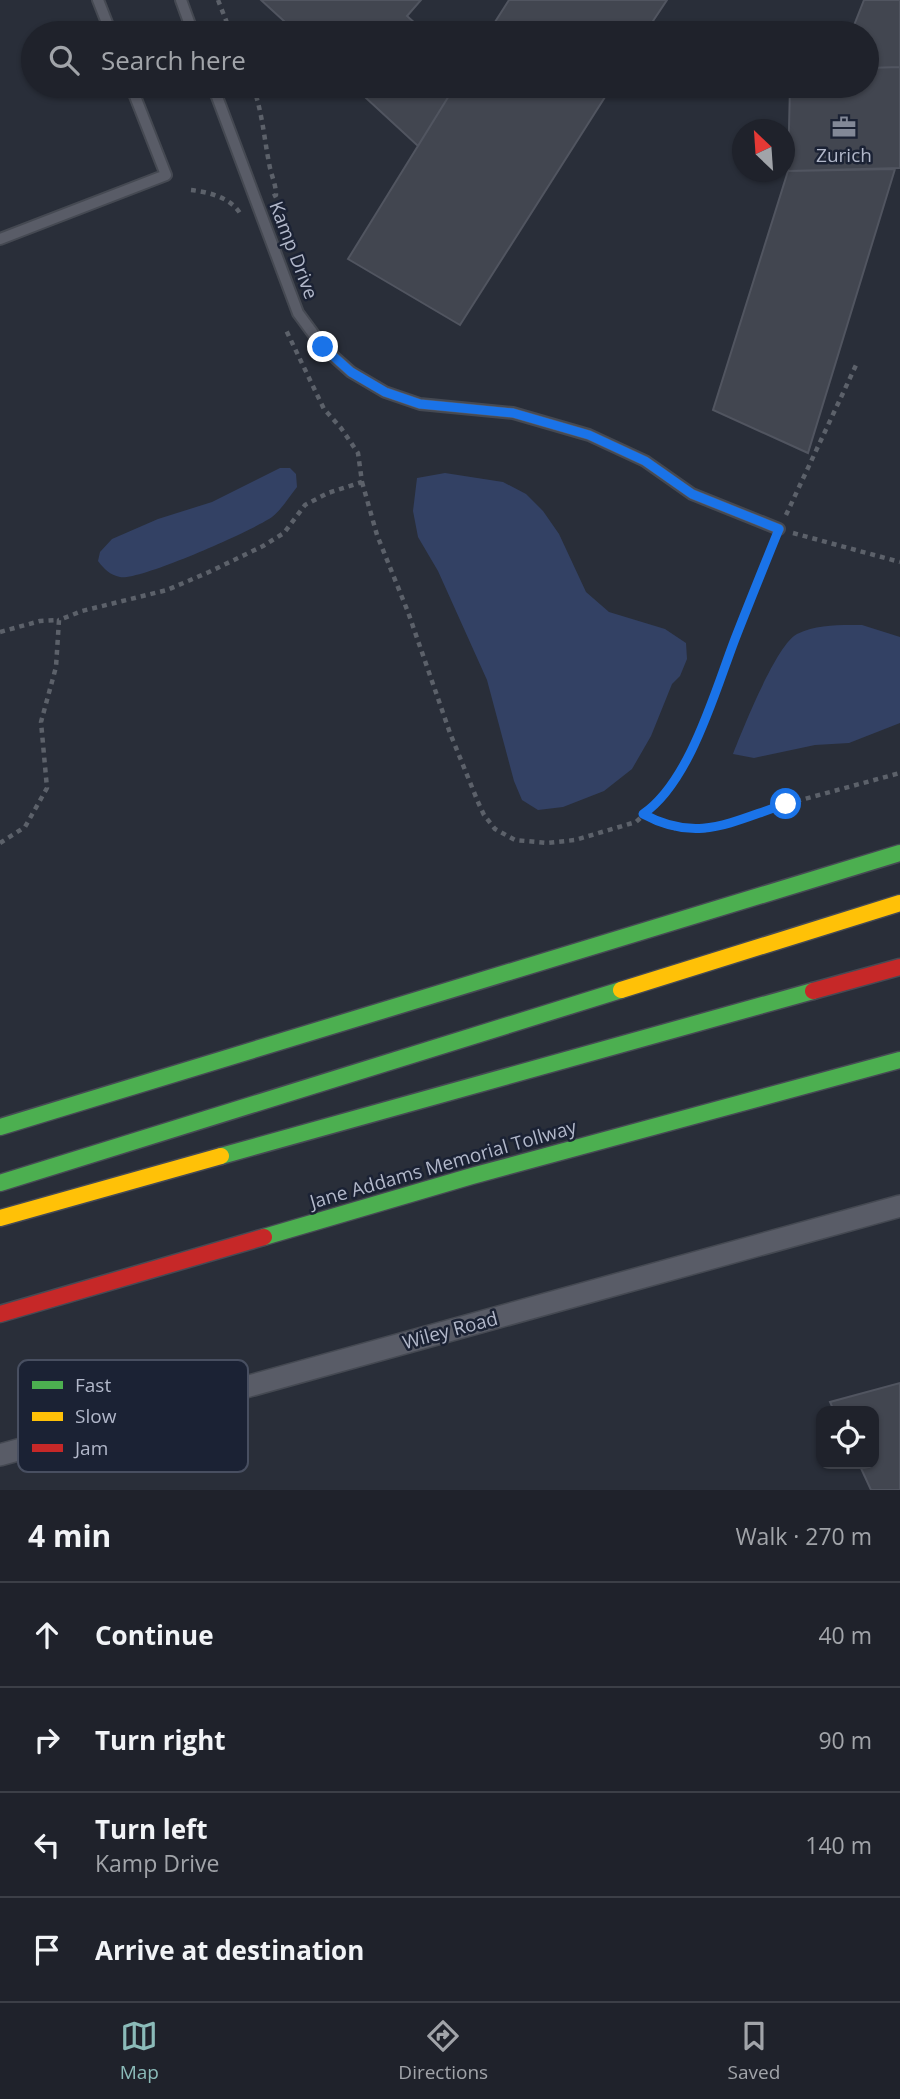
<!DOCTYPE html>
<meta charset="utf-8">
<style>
:root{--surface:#1f222b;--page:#272a33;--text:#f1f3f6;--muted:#a1a4a9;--line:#3c3f47;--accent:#8bbbb9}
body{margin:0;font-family:"Open Sans",sans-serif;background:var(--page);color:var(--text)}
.controls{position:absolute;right:21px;bottom:21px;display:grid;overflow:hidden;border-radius:14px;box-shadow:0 2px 5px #0004}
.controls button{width:63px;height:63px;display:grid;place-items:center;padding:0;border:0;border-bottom:2px solid var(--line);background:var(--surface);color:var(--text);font:35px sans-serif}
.compass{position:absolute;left:732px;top:119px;width:63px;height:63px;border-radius:50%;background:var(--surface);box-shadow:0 2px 5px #0004;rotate:335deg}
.stop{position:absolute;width:21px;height:21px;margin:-16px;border:5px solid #1a73e8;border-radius:50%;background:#fff}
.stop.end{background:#1a73e8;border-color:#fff;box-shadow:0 2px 7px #0008}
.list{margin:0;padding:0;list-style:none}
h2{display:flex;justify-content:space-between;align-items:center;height:91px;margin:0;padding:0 28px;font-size:30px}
h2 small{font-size:23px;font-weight:400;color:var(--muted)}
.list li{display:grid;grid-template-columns:46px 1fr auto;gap:21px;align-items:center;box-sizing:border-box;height:105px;padding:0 28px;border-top:2px solid var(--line)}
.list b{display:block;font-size:26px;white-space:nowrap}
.list p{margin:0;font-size:23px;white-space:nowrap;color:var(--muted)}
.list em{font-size:23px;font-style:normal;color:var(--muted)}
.icon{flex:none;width:38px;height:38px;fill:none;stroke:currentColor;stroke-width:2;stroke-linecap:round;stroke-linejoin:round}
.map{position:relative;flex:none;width:900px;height:1490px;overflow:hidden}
.search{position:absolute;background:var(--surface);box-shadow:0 2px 5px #0004;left:21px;right:21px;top:21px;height:77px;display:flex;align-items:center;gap:18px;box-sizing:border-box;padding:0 24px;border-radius:38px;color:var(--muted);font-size:26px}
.sheet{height:511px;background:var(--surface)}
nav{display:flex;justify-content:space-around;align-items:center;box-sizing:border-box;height:98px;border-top:2px solid var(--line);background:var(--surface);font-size:19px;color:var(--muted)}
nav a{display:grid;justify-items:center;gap:4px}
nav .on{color:var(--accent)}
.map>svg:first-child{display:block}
</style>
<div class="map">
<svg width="900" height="1490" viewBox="0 0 900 1490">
<rect width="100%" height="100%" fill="#292e39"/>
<path fill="#334164" d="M280,468H290L296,474L297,487C289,497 282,509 272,517C254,530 139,581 120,577C110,575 104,569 98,561L100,552L112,539L158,519L212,502Z
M445,473L503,482L526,494L543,511L559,534L586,592L609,612L665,629L686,643L687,659L680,676L672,684L651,736L632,769L604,791L563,807L538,810L522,800L514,781L487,680L438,571L418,537L413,511L417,478Z
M862,625L900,637V723L849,743L815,745L754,758L733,754C743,729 776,645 797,634C818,624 839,625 862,625Z"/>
<path fill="#424650" stroke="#515560" stroke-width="2" d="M261,0H421L407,16L426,33H297Z
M509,0H667L645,33H488Z
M864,0H900V67L867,68V33H851Z
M900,67V168L788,171L790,86H867V68Z
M353,86H455L418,146Z
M455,86H612L460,325L348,259Z
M895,169L808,453L713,410L788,171Z
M900,1383V1490H871L859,1464H874V1411H834L830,1402Z"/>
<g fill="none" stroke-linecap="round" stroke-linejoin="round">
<g stroke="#454952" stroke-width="14">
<path id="lane" d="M98,0L111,33
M181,0L193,33
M213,86L298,313L323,347L351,372L385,392L420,404L513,413L589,435L645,461L692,494L779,529
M0,239L166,175L131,86"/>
</g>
<g stroke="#454952" stroke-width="24">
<path id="street" d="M0,1455L900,1206"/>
</g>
<g stroke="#464a54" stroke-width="19">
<path id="fast" d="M0,1127L900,853
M221,1156L813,991
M0,1183L621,990
M264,1237L472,1176L900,1060"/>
</g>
<g stroke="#464a54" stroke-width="19">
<path id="slow" d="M621,990L900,903
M0,1218L221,1156"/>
</g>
<g stroke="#464a54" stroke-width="19">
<path id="jam" d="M813,991L900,967
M0,1314L264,1237"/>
</g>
<path stroke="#5c616a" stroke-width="4.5" stroke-dasharray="5 5" stroke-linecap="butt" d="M218,0L231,33
M253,86C263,115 264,139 270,168C272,177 276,185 276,195L272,197
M191,190C209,192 232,198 241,215
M362,482L377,535L408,612L450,733L478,802L484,815L495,829L515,840L547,843L575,840L636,822L659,801L690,754L774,542
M786,515L857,363
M793,533L900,562
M0,632L40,621L59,620
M644,814L661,824L678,829L705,830L786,804L900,773
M0,843L25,827L47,788L41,722L56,667L59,620L82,611L167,590L209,572L263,546L284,533L305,505L328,493L362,482L358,453L341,428L324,409L285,328"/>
<use href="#lane" stroke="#595c67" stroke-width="10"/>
<use href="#street" stroke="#595c67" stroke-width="21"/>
<use href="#fast" stroke="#4caf50" stroke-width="16"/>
<use href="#slow" stroke="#ffc107" stroke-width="16"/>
<use href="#jam" stroke="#c62828" stroke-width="16"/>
</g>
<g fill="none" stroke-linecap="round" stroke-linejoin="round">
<path stroke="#1a73e8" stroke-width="9" d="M323,347L351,372L385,392L420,404L513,413L589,435L645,461L692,494L779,529C764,566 749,603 735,639C715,691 690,782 643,814C698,844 732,821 786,804"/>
</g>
<defs>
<g id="office-bare" transform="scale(1.89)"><path d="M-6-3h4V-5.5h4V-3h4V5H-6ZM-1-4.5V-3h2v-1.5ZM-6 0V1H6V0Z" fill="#828897" stroke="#1b2234" stroke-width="2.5" paint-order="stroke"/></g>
</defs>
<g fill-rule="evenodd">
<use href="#office-bare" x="844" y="127"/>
</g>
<g text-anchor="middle" stroke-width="5" stroke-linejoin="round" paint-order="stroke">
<g font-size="19" fill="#b2b8ca" stroke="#1b2234">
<text x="844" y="162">Zurich</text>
</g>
<g font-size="19" fill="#b2b8ca" stroke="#1b2234">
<text transform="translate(294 250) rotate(69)" y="7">Kamp Drive</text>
<text transform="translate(443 1164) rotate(-16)" y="7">Jane Addams Memorial Tollway</text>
<text transform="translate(450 1330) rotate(-15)" y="7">Wiley Road</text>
</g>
</g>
<rect x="18" y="1360" width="230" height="112" rx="10" fill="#1b2234" stroke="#484f61" stroke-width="2"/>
<rect x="32" y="1381" width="31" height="8" fill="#4caf50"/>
<rect x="32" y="1412" width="31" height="9" fill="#ffc107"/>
<rect x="32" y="1444" width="31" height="8" fill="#c62828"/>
<g font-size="19" fill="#b2b8ca">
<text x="75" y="1392">Fast</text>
<text x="75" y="1423">Slow</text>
<text x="75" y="1455">Jam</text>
</g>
</svg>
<div class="controls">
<button><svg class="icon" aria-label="locate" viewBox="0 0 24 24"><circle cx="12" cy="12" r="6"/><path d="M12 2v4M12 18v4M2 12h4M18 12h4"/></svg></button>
</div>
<svg class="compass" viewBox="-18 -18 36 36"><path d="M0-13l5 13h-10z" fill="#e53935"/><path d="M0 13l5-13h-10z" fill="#a1a4a9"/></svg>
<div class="stop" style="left:786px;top:804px"></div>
<div class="stop end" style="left:323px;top:347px"></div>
<div class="search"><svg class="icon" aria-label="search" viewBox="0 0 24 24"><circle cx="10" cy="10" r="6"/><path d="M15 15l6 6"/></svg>Search here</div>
</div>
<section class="sheet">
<h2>4 min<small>Walk · 270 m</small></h2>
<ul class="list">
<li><svg class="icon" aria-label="ahead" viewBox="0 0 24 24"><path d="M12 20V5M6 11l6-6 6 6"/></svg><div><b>Continue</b></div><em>40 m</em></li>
<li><svg class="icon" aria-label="right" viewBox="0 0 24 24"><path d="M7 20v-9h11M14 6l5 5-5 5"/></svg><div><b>Turn right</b></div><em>90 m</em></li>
<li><svg class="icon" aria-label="left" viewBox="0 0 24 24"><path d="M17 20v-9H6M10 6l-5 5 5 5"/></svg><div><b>Turn left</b><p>Kamp Drive</p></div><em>140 m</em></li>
<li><svg class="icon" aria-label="arrive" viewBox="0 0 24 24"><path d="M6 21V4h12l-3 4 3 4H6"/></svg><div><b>Arrive at destination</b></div></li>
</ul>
</section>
<nav>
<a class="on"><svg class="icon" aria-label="map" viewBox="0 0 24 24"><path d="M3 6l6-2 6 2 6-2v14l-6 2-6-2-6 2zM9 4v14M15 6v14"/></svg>Map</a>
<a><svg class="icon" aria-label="directions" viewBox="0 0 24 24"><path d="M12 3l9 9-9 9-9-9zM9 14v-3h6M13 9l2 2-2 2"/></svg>Directions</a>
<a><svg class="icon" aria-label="saved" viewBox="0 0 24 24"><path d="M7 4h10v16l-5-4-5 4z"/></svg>Saved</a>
</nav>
